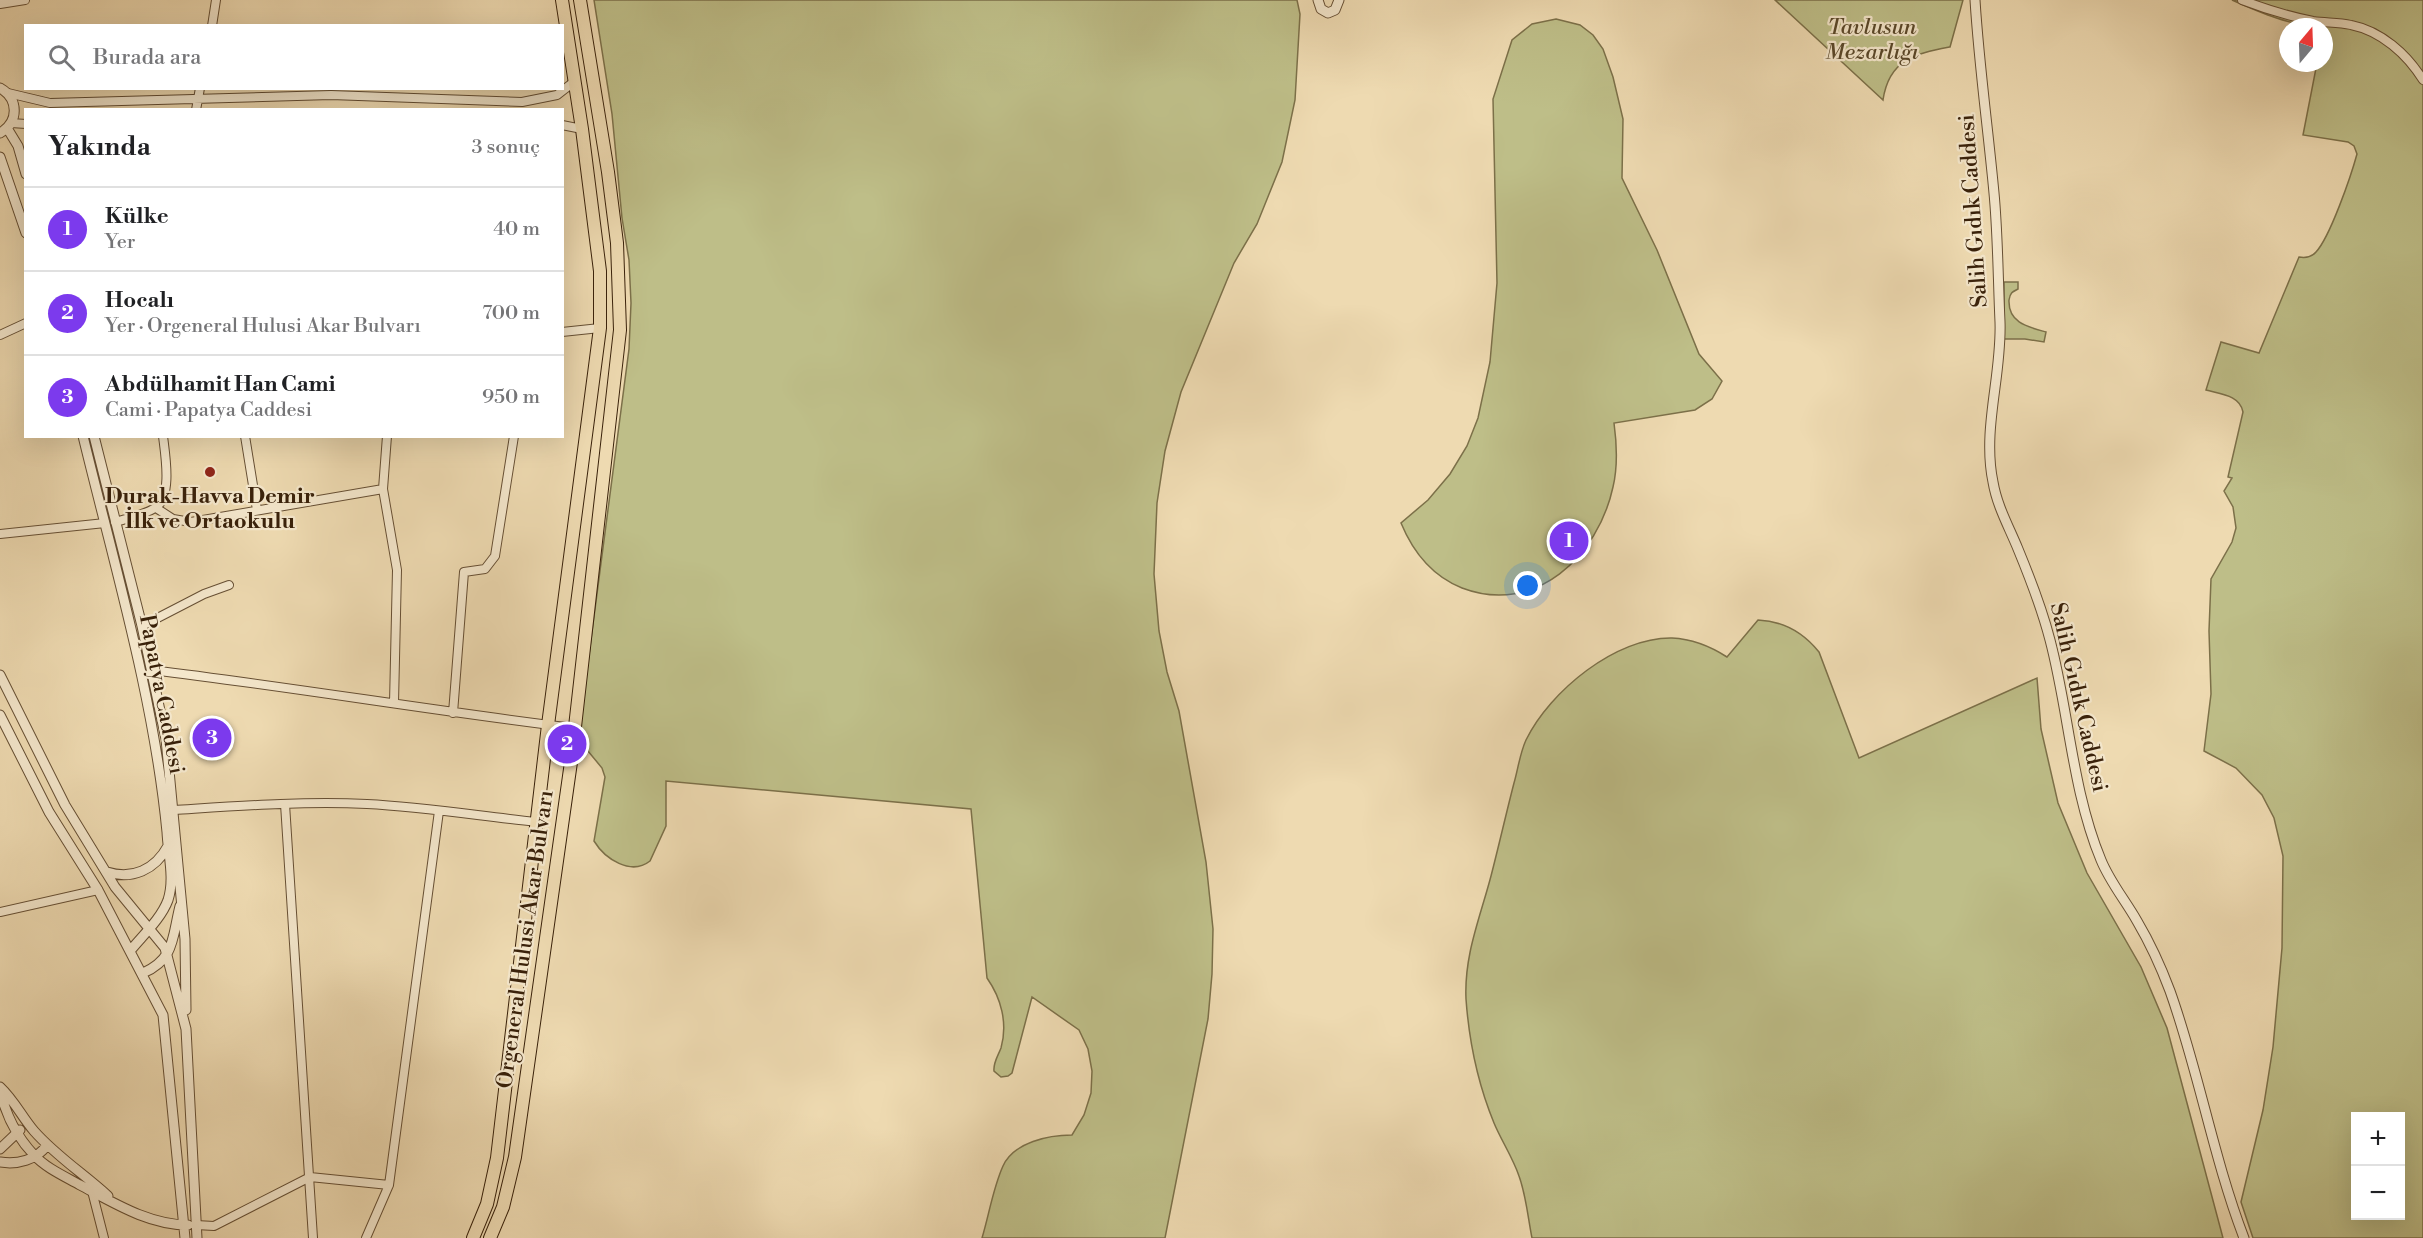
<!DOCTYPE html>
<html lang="tr">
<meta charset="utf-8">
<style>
:root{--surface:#fff;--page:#f6f6f6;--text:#202124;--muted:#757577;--line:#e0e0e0;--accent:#7c3aed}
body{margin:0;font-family:"Libre Bodoni",serif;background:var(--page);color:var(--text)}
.controls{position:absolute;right:18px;bottom:18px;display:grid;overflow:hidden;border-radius:0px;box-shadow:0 6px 24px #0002}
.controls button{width:54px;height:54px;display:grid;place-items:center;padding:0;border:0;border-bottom:2px solid var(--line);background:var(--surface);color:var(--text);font:30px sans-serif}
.compass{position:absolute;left:2279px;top:18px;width:54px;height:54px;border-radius:50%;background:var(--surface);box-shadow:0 6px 24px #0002;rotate:19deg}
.you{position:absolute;left:1528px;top:586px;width:21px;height:21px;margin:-15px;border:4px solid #fff;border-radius:50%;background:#1a73e8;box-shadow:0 0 0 9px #1a73e833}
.badge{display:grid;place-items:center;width:39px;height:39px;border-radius:50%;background:var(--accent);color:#fff;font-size:20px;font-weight:700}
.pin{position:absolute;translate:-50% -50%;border:3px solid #fff;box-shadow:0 2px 6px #0006}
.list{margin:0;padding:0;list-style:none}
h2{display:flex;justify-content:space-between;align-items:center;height:78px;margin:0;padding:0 24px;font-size:26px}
h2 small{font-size:20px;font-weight:400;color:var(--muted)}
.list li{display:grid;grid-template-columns:39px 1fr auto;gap:18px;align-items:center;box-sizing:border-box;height:84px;padding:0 24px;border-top:2px solid var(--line)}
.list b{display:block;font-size:22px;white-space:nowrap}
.list p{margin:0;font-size:20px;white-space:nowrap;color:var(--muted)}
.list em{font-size:20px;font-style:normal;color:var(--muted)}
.icon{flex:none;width:33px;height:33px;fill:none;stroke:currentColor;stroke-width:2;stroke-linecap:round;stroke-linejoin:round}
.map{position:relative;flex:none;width:2423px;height:1238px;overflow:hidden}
.search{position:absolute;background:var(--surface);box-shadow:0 6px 24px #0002;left:24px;top:24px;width:540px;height:66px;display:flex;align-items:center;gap:15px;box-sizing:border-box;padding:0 21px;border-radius:0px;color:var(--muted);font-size:22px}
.panel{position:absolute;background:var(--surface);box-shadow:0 6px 24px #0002;left:24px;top:108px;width:540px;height:330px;border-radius:0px}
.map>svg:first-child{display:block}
</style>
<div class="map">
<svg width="2423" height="1238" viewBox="0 0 2423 1238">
<rect width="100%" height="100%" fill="#eedab1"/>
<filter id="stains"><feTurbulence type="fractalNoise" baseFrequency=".00333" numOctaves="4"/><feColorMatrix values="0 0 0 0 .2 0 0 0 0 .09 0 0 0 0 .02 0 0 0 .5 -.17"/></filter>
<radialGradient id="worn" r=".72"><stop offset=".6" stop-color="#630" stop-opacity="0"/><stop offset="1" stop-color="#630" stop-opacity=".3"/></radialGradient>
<path fill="#bebe88" stroke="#7c7049" stroke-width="1.5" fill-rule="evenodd" d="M594,0H1297L1300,14L1295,100L1282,162L1257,224L1234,263L1181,392L1165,451L1157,503L1154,574L1159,631L1167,672L1179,711L1206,862L1213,929L1212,974L1208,1019L1165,1238H982C989,1215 993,1188 1003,1166C1014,1142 1049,1135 1072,1135L1084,1115L1091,1093L1092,1071L1088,1049L1079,1030L1032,997L1012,1073L1008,1076L1001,1077L994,1071C993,1063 998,1056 1001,1048C1008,1023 1001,998 987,978L971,809L666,781V826L650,861C631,876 605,859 594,841L605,777L602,768L578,739L629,349L631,303L629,260L622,218L612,114Z
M1775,0H1963L1950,47C1915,54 1889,59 1883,100Z
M2232,0H2423V1238H2253L2241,1202L2263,1110L2273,1047L2282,948L2283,856L2274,818L2262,795L2236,768L2204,751L2211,694L2209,631L2211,579L2232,542L2236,528L2233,507L2224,491L2232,478L2228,477L2243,412C2240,395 2220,394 2206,390L2221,342L2259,353L2299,257C2305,258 2311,258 2316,252C2330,237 2351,176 2357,154L2354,146L2348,142L2303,135L2317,63H2324V27C2293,27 2259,12 2232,0ZM2356,1116H2400V1216H2356Z
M1556,19L1580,25L1593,35L1603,49L1613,77L1623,119L1622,178L1657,250L1699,354L1722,381L1712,399L1695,410L1614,423C1617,445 1618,466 1613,487C1598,556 1536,616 1462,588C1432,576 1413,552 1401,523L1428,500L1450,474L1467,446L1478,418L1490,362L1497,283L1493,99L1512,40L1532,24Z
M2004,282H2018V289C2012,292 2010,293 2009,300C2008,323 2028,327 2046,332L2044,342L2025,339H2004Z
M1758,620C1784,621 1803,632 1819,652L1859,758L2037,678L2041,729L2058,803L2087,873L2141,967L2167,1028L2223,1238H1532C1528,1218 1526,1195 1519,1176C1513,1158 1501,1140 1494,1123C1478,1084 1469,1041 1466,999C1464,955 1480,918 1491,876C1499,845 1506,814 1514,783C1518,769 1520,753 1526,740C1550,691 1616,637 1672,638C1693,639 1710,646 1727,657Z"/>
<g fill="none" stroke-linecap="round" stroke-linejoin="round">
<g stroke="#664f34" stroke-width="10">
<path id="minor" d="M2242,0C2265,9 2289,16 2313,21C2326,23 2338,22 2351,25C2381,31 2407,54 2423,80
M0,4L25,0
M212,26L216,0
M8,93L50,103L331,95L522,102L557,95L575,81
M196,110L200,88
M11,123L26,124
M562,125L582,129
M562,332L600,328
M0,335L26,323
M245,436L257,510
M383,489L397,570L394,703
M156,508L173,519L191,522L383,489L387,436
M115,522C128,518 144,515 155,508C173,497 165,454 163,436
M0,534L105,523
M142,626L204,594L229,585
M151,670C293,687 433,711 574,728
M453,713L464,572L485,569L495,556L514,436
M285,804L313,1238
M174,810C238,806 303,801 367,804C424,807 480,816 537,822
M0,912L98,890
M92,1191L104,1238
M196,1225L214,1226L310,1177L389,1185
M366,1238L389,1185L439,811"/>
</g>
<g stroke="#664f34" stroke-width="11">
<path id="tertiary" d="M1318,0L1321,9L1328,13L1335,10L1339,0
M1975,0C1979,65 1988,128 1994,193C1998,236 1998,279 2000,322C2002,375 1982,429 1993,482C1997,506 2009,527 2018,549C2030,578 2042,609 2050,640C2069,712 2072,790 2101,860C2110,882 2125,900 2137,921C2150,943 2161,967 2170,991C2199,1072 2213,1157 2244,1238
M0,88C19,99 19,122 0,133
M7,128L18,146L26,174
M0,157L26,233
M83,436C115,568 154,698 167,832C168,854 175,879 168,900C161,919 142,936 130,951
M94,436L142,626L166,739L185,939L186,1010
M0,675L65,805L115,887L165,948L186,1029L197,1238
M0,715L49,812L98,890L163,1015L185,1238
M107,872C132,880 155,870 168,846
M143,973C175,959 172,938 180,906
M0,1087C14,1100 22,1117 34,1131C56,1156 84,1174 108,1196
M0,1089C5,1113 17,1137 34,1155C46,1168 64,1176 80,1185C114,1203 149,1225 188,1225
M0,1149L20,1130
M0,1162C17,1165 37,1160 47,1145"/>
</g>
<g stroke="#39210a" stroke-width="14">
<path id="primary" d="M473,1238L487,1204L497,1158L548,725L600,328V271L582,129L562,0
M490,1238L503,1207L515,1157L571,762L620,330L617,243L608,172L580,0"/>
</g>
<use href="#minor" stroke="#f4e7cc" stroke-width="8"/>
<use href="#tertiary" stroke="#f4e7cc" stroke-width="9"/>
<use href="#primary" stroke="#eedab1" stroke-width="12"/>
</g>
<circle fill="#8f2418" stroke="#f4e7cc" stroke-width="2" cx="210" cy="472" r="6"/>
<g text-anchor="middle" stroke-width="4.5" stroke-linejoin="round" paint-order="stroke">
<g font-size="22" font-style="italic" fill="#5a482a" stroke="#f4e7cc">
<text x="1872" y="34">Tavlusun<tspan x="1872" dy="25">Mezarlığı</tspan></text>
</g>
<g font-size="22" fill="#39210a" stroke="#f4e7cc">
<text transform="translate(1972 211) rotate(-94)" y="8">Salih Gıdık Caddesi</text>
<text transform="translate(163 694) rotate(79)" y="8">Papatya Caddesi</text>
<text transform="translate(2080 697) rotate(77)" y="8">Salih Gıdık Caddesi</text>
<text transform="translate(524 939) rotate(-82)" y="8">Orgeneral Hulusi Akar Bulvarı</text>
</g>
<g font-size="22" font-weight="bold" fill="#39210a" stroke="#f4e7cc">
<text x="210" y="503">Durak-Havva Demir<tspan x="210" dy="25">İlk ve Ortaokulu</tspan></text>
</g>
</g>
<rect width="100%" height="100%" filter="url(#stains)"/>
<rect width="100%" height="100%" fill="url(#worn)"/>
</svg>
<div class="controls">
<button>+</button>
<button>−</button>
</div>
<svg class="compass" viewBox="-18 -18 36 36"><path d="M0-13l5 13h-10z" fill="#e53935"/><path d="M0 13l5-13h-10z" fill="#757577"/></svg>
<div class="you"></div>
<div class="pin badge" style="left:1569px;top:541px">1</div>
<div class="pin badge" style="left:567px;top:744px">2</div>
<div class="pin badge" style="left:212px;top:738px">3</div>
<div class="search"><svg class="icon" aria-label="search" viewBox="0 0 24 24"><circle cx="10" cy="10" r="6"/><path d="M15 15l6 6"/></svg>Burada ara</div>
<section class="panel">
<h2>Yakında<small>3 sonuç</small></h2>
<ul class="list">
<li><span class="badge">1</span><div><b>Külke</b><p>Yer</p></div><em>40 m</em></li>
<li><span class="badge">2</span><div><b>Hocalı</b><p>Yer · Orgeneral Hulusi Akar Bulvarı</p></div><em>700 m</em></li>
<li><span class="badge">3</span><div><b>Abdülhamit Han Cami</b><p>Cami · Papatya Caddesi</p></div><em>950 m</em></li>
</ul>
</section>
</div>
